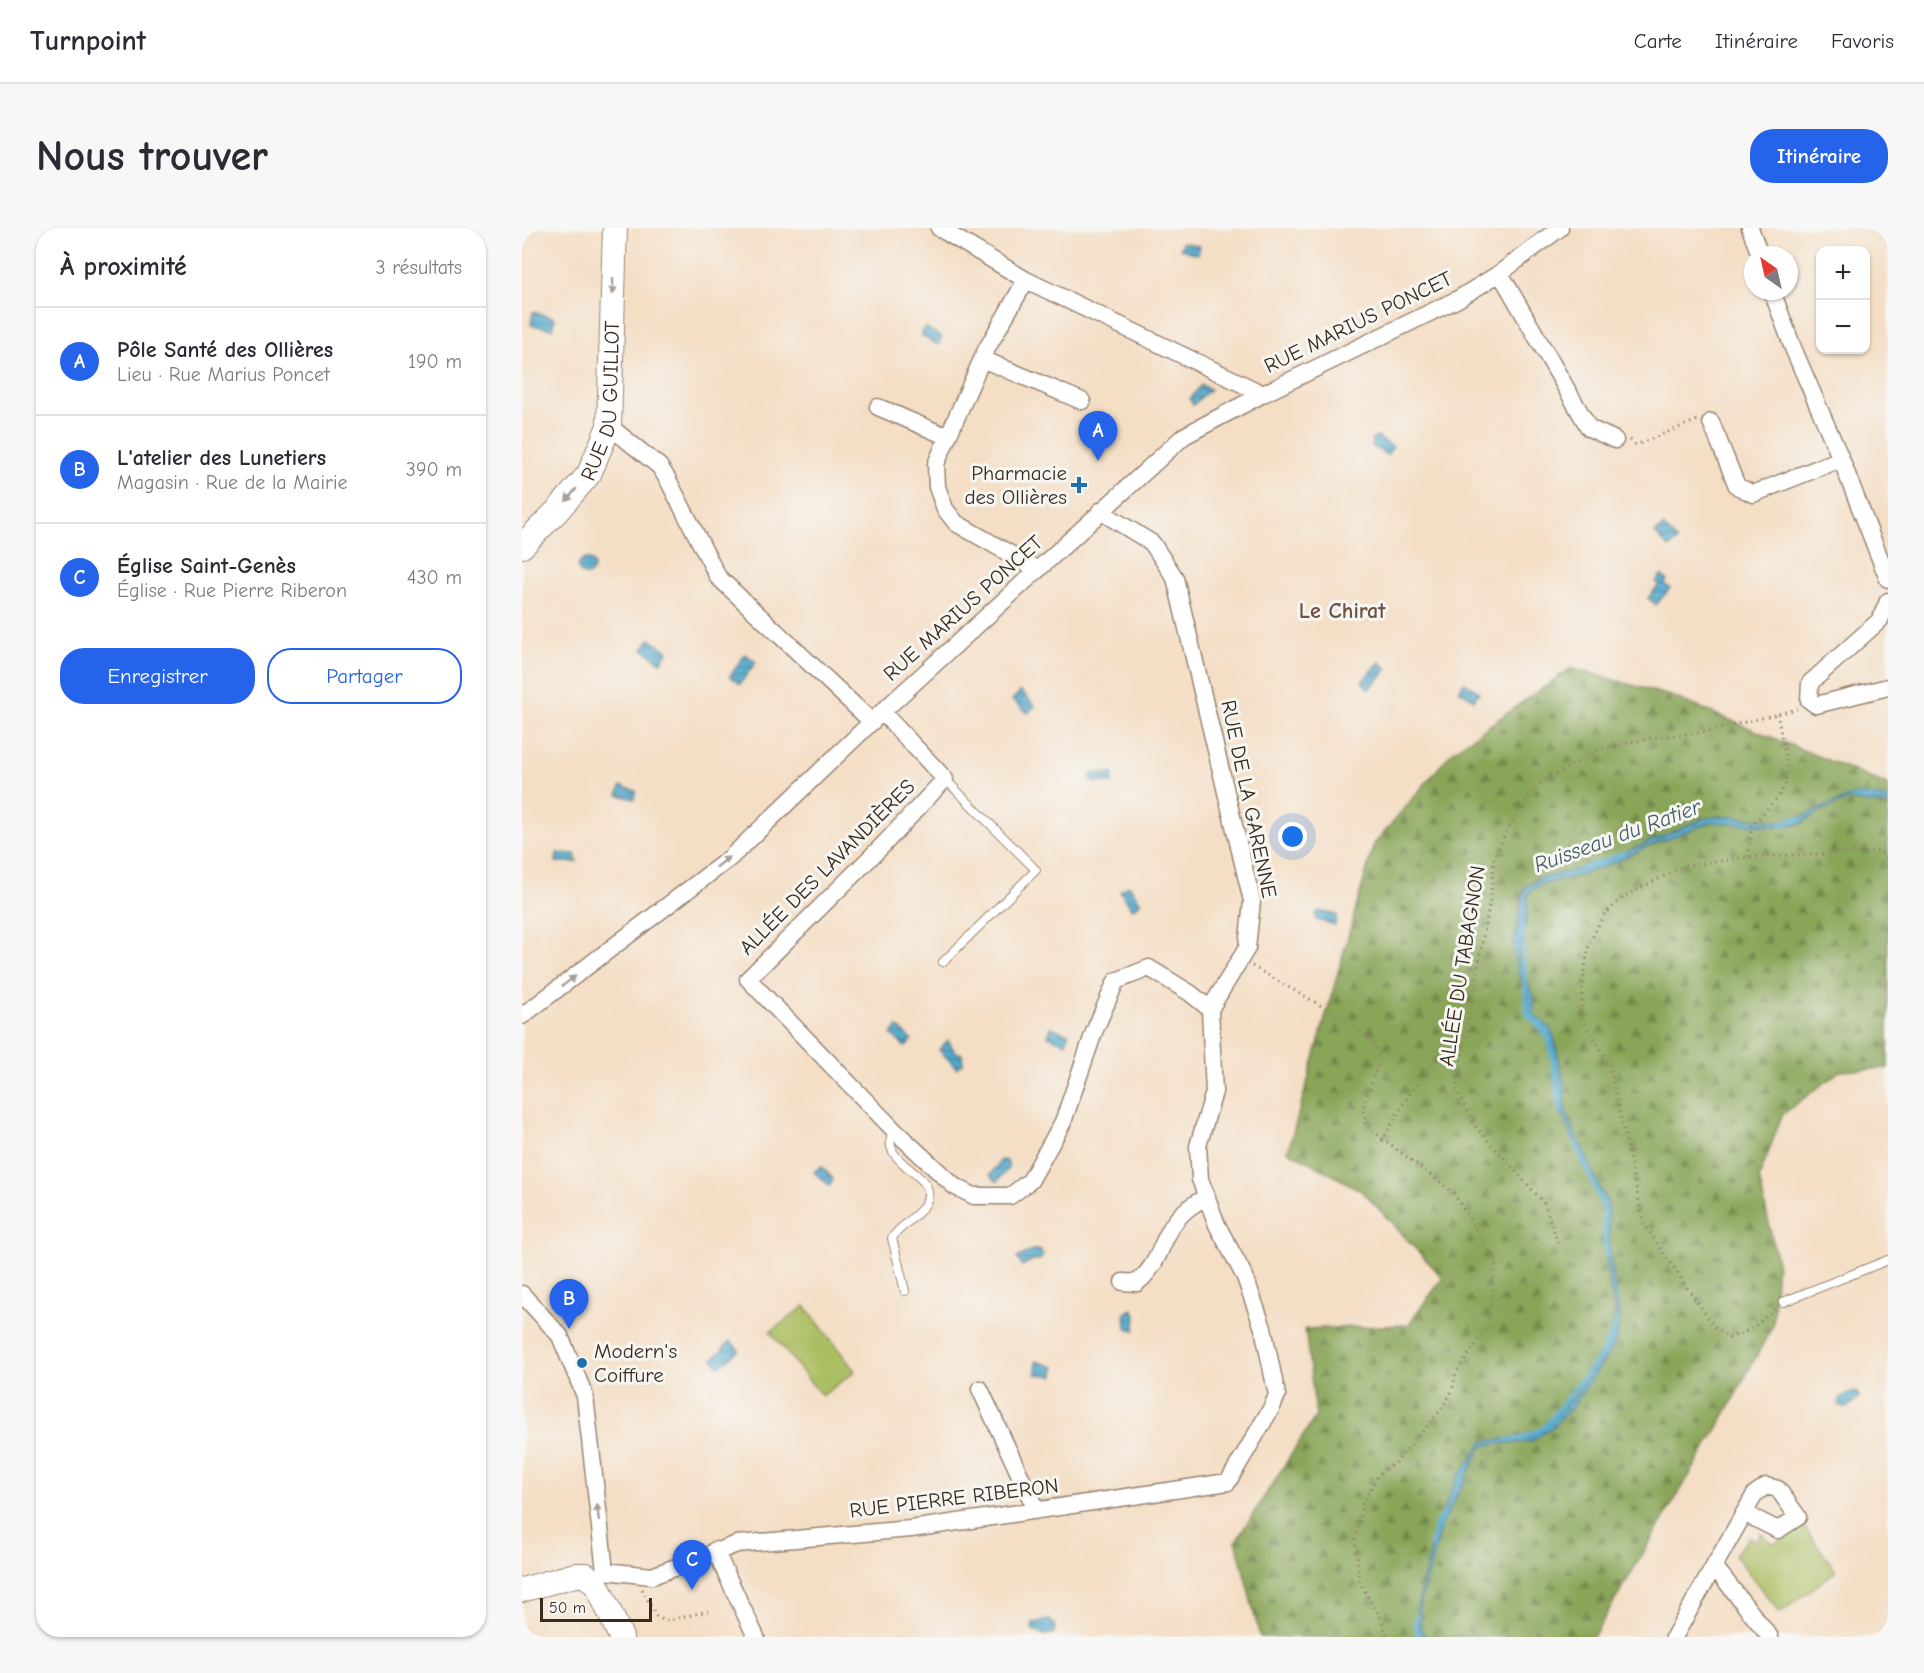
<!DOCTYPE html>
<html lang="fr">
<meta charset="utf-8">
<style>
:root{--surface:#fff;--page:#f7f7f7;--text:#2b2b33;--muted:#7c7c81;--line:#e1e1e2;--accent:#2563eb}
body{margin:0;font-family:"Comic Neue",sans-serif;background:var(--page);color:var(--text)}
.controls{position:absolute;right:18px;top:18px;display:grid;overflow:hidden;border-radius:12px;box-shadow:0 2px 4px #0004}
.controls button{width:54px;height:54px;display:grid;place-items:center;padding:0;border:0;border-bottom:2px solid var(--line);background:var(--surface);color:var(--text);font:30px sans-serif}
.compass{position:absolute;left:1222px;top:18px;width:54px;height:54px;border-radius:50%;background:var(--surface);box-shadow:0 2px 4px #0004;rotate:326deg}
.scale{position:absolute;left:18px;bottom:15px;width:112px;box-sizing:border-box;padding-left:6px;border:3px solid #3b2a1e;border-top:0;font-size:16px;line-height:21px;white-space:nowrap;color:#3b2a1e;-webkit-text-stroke:4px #f6f6f2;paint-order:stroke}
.you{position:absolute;left:771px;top:609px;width:21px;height:21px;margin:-15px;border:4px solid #fff;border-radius:50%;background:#1a73e8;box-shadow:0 0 0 9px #1a73e833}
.badge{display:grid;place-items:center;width:39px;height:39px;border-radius:50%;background:var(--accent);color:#fff;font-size:20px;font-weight:700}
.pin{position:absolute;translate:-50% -50px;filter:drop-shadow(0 2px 3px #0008)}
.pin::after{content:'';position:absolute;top:32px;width:21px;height:18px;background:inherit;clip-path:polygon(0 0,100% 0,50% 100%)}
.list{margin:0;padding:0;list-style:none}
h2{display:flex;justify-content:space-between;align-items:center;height:78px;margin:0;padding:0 24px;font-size:26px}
h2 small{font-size:20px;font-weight:400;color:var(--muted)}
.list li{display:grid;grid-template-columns:39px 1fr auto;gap:18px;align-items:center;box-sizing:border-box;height:108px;padding:0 24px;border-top:2px solid var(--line)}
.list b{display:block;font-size:22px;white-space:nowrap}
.list p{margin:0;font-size:20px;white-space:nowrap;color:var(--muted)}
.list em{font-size:20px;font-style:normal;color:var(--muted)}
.actions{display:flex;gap:12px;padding:18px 24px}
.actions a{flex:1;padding:14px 0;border:2px solid var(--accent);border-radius:24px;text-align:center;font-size:21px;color:var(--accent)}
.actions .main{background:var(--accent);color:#fff}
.map{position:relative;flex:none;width:1366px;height:1409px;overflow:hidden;border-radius:24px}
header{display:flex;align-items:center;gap:36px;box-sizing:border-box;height:84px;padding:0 30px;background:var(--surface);border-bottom:2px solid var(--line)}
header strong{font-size:28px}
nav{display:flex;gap:33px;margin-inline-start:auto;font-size:21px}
.intro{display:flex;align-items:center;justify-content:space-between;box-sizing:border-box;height:144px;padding:0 36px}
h1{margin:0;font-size:42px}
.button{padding:15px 27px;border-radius:24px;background:var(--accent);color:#fff;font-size:21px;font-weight:700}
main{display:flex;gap:36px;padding:0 36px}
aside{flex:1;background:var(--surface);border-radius:24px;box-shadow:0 2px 4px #0004}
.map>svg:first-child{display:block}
</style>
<header>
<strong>Turnpoint</strong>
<nav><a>Carte</a><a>Itinéraire</a><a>Favoris</a></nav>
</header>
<div class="intro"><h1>Nous trouver</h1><a class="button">Itinéraire</a></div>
<main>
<aside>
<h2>À proximité<small>3 résultats</small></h2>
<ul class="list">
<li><span class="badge">A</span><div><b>Pôle Santé des Ollières</b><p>Lieu · Rue Marius Poncet</p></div><em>190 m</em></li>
<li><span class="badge">B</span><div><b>L'atelier des Lunetiers</b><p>Magasin · Rue de la Mairie</p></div><em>390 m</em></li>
<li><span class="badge">C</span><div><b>Église Saint-Genès</b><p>Église · Rue Pierre Riberon</p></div><em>430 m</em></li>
</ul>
<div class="actions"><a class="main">Enregistrer</a><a>Partager</a></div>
</aside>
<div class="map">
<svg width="1366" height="1409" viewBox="0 0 1366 1409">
<defs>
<pattern id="forest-firs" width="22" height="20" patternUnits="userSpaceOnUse" patternTransform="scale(1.5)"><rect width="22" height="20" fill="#89a558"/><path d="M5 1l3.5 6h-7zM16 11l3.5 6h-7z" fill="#718748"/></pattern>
<pattern id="water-rules" width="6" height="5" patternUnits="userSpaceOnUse" patternTransform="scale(1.5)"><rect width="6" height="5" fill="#4fa8cc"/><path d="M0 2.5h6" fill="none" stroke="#4389a5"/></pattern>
</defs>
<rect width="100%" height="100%" fill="#f6f6f2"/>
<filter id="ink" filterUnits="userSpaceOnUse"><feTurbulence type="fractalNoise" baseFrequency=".0167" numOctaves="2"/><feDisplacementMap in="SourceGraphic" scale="12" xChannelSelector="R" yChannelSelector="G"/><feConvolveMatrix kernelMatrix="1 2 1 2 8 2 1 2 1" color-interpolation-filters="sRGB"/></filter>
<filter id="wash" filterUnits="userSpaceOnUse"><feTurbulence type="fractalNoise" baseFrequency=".008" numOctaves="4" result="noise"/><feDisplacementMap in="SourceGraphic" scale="24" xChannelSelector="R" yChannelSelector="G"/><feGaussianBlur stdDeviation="1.35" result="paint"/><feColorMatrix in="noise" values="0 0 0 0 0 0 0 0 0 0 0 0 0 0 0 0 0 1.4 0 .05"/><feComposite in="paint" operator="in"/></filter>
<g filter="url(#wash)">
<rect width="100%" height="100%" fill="#f4dec5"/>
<path fill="url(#forest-firs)" stroke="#62683b" stroke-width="1.5" d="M1049,440L1149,468L1366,557V840L1318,843L1260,887L1237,950L1255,1033L1251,1097L1198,1196L1071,1409H738L714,1313L794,1188L783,1101L886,1097L921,1050L840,963L766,923L852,616L930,524Z"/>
<path fill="#acbe62" stroke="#747440" stroke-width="1.5" d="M283,1078L333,1143L300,1168L248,1104Z
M1280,1296L1314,1343L1258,1385L1213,1327L1227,1309L1235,1313L1239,1305L1252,1316Z"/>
<path fill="url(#water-rules)" stroke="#456975" stroke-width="1.5" d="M660,14L678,18L676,26L658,21Z
M11,84L33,90L31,101L9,97Z
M404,100L420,109L416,117L400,108V103Z
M679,157L688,161L671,177L668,171Z
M856,209L871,219L865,227L850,218V211Z
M1141,298L1155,313L1147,320L1133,305Z
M56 339a8 8 0 1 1 16 0a8 8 0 1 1-16 0Z
M1139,347L1145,352L1143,356L1148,360L1134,377L1126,370L1137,357L1134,354Z
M128,411L146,423L139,434L121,421Z
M223,426L234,434L218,456L208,448Z
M858,434L866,441L847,461L840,454Z
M942,454L957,464L952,472L937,462Z
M499,463L513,478L506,485L490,472Z
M570,545L591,546L590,555L570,554L568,549Z
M99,558L114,563L112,571L96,567Z
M1334,566L1366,570V578L1326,572L1297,584L1278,596L1266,599L1190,594L1124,619L1087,637L1049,650L1020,656L1006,665L1005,690L996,725L998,737L1012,768V786L1028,800L1032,809L1043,859L1044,885L1086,977L1088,1026L1097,1089L1095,1109L1088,1124L1051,1178L1033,1197L1009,1214L967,1216L959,1220L920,1297L898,1376L897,1389L903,1409H899L894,1383L915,1297L935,1250L962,1213L1012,1208L1032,1191L1053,1167L1086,1119L1093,1084L1085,1042L1082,980L1076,961L1039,885L1029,815L1021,802L1007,788L1006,766L995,741L991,722L1002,660L1019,650L1063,640L1092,629L1180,591L1197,588L1266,594Z
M35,625L53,626L55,634H34Z
M607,657L619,675L610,681L598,663Z
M797,683L815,687L813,697L794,692L793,687Z
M376,799L390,812L383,819L369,806Z
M529,799L547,806L544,815L526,808Z
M426,812L433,824L440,826L441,835L435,840L417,822Z
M479,932L485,933L487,939L475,954L468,947Z
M299,938L311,951L308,958L292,944Z
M510,1022H518L521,1027L518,1032H511L500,1038L495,1030Z
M611,1081L614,1087L613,1102L604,1101L603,1085Z
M208,1113L217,1122L197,1139L191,1131Z
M514,1133L533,1139L532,1148L514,1146Z
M1331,1163L1335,1164L1337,1169L1325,1180L1316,1177L1318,1170Z
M528,1392L533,1397L532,1405L522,1407L510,1402L511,1395Z"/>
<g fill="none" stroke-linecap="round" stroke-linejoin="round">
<path stroke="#4fa8cc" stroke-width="4.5" d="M1259,595L1277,590
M1059,641L1102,625
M1000,701L1005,785L1027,810L1039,881
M1053,914L1082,980L1084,1028
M985,1212L998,1211L1022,1200L1080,1126L1094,1097
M909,1318L914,1297L920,1287
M895,1388L893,1396L897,1409"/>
</g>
</g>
<g filter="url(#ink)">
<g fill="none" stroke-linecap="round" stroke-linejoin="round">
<g stroke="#988472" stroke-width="10">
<path id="lane" d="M421,734L514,642L423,551
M372,902C354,933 409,944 406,967C405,984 379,996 370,1010L383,1063
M1261,1074L1366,1032"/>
</g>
<g stroke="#988472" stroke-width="19">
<path id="street" d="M417,0L504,52L741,166
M1228,0L1238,27
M978,45L1067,200L1093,212
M504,52L464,122L414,236L415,259L423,281L434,295L516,342
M1250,63L1271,120L1319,231L1366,351
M460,131L560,173
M356,179L426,209
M1189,194L1215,258L1231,266L1319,231
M87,198L137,238L145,250L196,349L350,494
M1366,373L1358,392L1288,455L1287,472L1294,477L1366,459
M360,484L423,551L361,617L226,751L372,902L432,958L452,968H488L508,953L541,894L572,804L594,753L627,740L668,765L688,781
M0,788L208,630L360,484L662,208L741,166L936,71L978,45L1038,0
M601,1054L615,1055C649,1026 634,993 685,969
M0,1066L38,1108L63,1168L83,1343
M458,1161L514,1282
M193,1322L234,1409
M1192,1338L1248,1409
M71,1352L83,1343L130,1348L215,1316L389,1301L706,1254L750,1179L755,1167L741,1100L723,1049L695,997L678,951L676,918L692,864L688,781L725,720L730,673L653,350L630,315L578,283
M1152,1409L1233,1266L1244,1258L1256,1261L1276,1289L1256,1302L1222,1285"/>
</g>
<g stroke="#988472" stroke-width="26">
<g id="secondary">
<path id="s1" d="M0,318L36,282L67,246L87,198L93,0"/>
<path d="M0,1362L53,1347H64L76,1359L99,1409"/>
</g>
</g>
<path stroke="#988472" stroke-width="3" stroke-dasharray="1.5 4.5" stroke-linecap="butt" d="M1108,212L1114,217L1176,192
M1226,629L1230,597L1256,569L1263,556L1266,540L1255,486
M730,738L817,788L851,814L858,831L841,880L843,897L931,964L974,1035L966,1098L934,1145L930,1163L919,1182L875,1233L856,1247L841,1274L833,1311L838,1355L859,1390L865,1409
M860,913L883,873L917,827L936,779L952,761
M1036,1015L1023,976L953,898L934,861L969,666L972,631L985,602L1014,557L1081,520L1129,510L1184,504L1275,481
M1253,1081L1228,1102L1207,1110L1191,1097L1122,996L1087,835L1060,791V758L1067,716L1081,688L1101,669L1162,638L1226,629L1322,625L1357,623L1366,629
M120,1361L134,1388L143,1393L186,1383"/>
<use href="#lane" stroke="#fff" stroke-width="8"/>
<use href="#street" stroke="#fff" stroke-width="16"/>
<use href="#secondary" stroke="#fff" stroke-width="24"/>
</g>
<defs><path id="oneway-solid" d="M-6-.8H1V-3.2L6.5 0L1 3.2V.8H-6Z" transform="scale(1.5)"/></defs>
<g fill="#a79f9a">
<use href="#oneway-solid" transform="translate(91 58) rotate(91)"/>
<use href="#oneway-solid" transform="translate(49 267) rotate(130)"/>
<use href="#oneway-solid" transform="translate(201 634) rotate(-38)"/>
<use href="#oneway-solid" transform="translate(47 753) rotate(-37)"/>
<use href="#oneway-solid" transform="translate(76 1285) rotate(-96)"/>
</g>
</g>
<g fill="#1f6fb2" stroke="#f6f6f2" stroke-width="2">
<path d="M554 248h6v6h6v6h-6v6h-6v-6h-6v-6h6z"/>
<circle cx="60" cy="1135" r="6"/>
</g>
<g text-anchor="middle" stroke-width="6" stroke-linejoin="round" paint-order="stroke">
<g font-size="21" fill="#3b2a1e" stroke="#f6f6f2">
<text transform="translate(836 94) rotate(-26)" y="7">RUE MARIUS PONCET</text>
<text dy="7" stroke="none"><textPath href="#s1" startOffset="174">RUE DU GUILLOT</textPath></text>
<text transform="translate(441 380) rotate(-42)" y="7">RUE MARIUS PONCET</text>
<text transform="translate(727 571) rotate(78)" y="7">RUE DE LA GARENNE</text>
<text transform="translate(305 639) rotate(-45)" y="7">ALLÉE DES LAVANDIÈRES</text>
<text transform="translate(940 738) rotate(-81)" y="7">ALLÉE DU TABAGNON</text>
<text transform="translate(432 1270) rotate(-7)" y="7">RUE PIERRE RIBERON</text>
</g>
<g font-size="21" fill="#3b2a1e" stroke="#f6f6f2" text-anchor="end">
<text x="545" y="252">Pharmacie<tspan x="545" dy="24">des Ollières</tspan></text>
<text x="72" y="1130" text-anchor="start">Modern's<tspan x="72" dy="24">Coiffure</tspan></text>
</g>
<g font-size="22" font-weight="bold" fill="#725145" stroke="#f6f6f2">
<text x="820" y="390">Le Chirat</text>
</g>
<g font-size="22" font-style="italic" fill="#435c64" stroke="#f6f6f2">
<text transform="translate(1095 607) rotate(-20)" y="8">Ruisseau du Ratier</text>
</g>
</g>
</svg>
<div class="controls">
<button>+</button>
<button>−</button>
</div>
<svg class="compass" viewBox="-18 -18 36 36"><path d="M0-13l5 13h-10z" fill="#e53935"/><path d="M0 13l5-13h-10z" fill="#7c7c81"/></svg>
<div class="scale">50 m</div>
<div class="you"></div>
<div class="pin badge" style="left:576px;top:233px">A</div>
<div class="pin badge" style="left:47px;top:1101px">B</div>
<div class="pin badge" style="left:170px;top:1362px">C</div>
</div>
</main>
